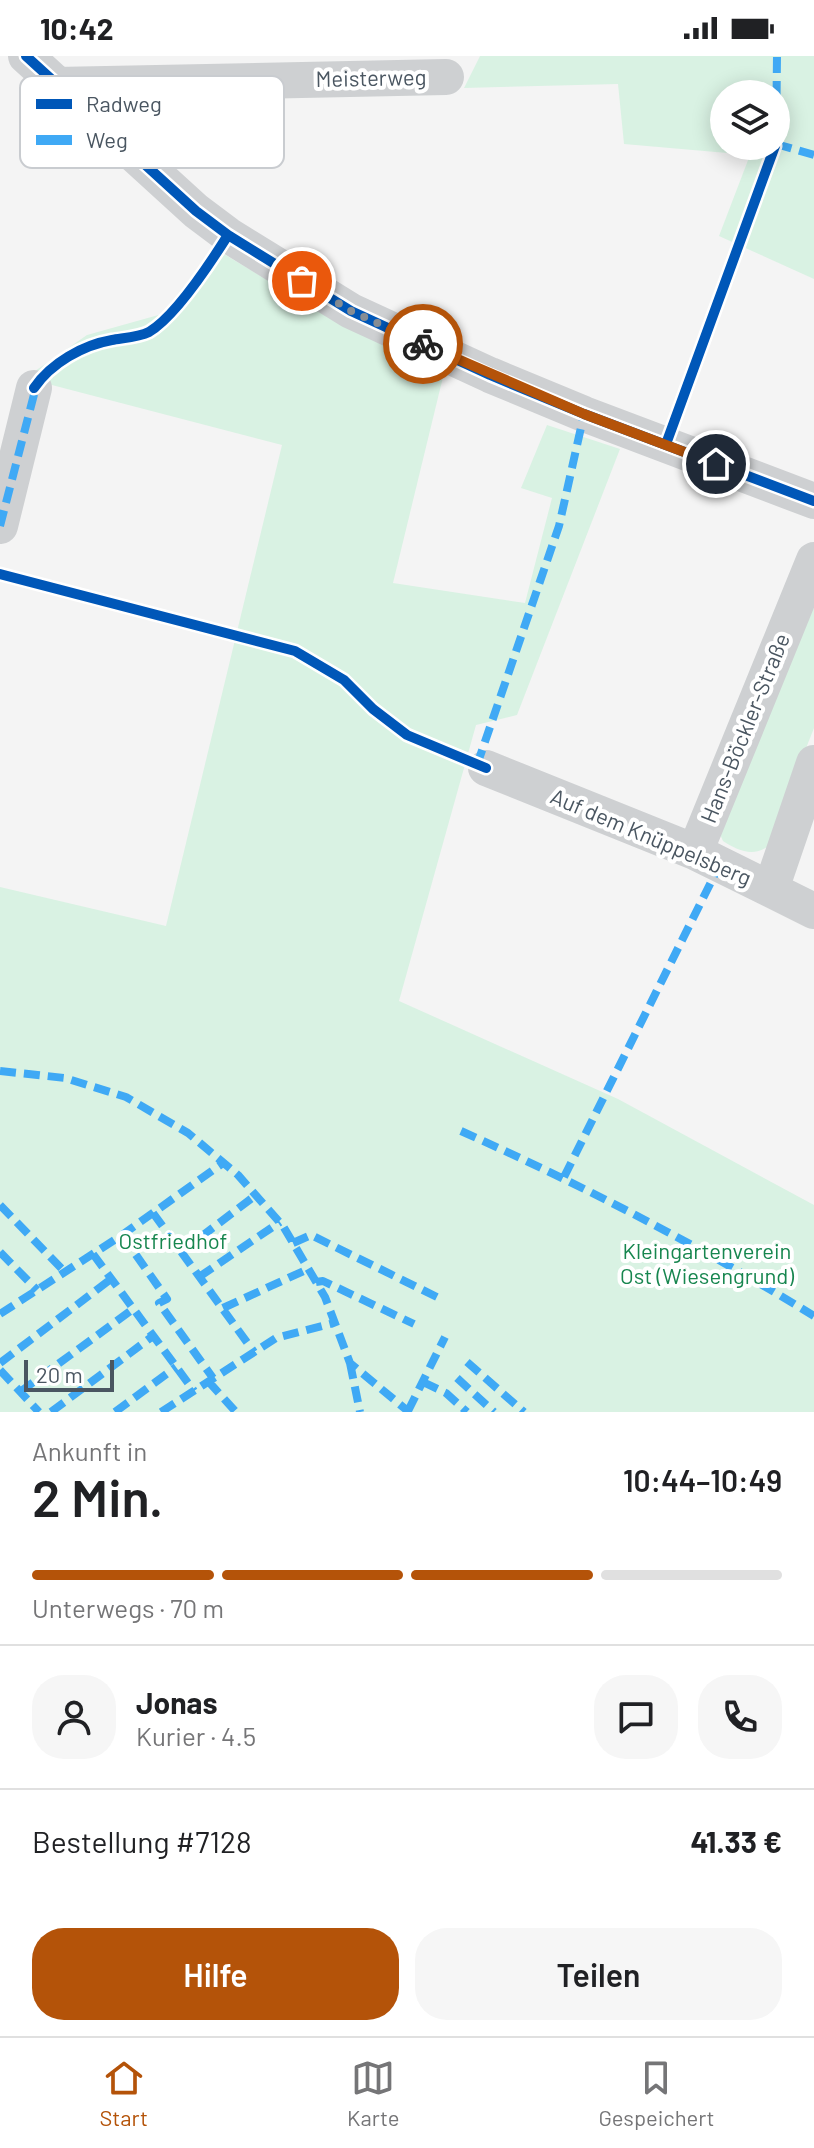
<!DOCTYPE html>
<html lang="de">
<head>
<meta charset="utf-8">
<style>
  body { margin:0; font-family:Barlow,sans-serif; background:#f6f6f6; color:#202124; height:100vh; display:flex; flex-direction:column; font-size:30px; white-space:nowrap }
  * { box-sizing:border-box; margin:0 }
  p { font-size:26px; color:#757577 }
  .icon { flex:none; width:44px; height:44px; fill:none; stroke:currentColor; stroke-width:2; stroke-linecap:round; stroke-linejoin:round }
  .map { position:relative; height:1356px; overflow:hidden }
  .sheet { display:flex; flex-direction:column; background:#fff; flex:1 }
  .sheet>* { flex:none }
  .controls { position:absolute; left:710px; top:24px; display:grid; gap:16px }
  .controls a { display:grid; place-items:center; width:80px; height:80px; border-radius:50%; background:#fff; box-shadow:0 4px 20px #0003; font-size:40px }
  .scale { position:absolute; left:24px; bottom:20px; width:90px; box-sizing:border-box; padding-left:8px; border:4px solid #4a5661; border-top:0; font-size:22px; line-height:28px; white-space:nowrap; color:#4a5661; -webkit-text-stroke:6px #fff; paint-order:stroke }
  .pin { position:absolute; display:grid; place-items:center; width:68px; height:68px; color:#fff; margin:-34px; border:4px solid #fff; border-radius:50%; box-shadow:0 2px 8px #0007 }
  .courier { position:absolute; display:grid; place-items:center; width:80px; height:80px; margin:-40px; border:6px solid #b45309; border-radius:50%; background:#fff; color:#222; box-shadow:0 2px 10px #0007 }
  .summary em { font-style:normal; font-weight:600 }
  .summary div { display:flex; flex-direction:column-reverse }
  .summary { display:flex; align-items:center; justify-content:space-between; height:136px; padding:0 32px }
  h1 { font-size:52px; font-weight:600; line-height:60px }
  .bar { display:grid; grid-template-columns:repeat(4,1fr); gap:12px 8px; align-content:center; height:96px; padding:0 32px }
  .bar i { height:10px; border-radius:6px; background:#e0e0e0 }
  .bar .selected { background:#b45309 }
  .bar p { grid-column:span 4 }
  .line { display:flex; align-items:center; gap:20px; padding:0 32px; border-top:2px solid #e0e0e0 }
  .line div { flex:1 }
  .round { display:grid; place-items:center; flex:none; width:84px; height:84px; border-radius:32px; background:#f6f6f6 }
  .cta { display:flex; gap:16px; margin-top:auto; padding:16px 32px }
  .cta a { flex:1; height:92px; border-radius:32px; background:#b45309; color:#fff; font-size:32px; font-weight:600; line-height:92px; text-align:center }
  .cta a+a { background:#f6f6f6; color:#202124 }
  .status { display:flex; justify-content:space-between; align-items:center; height:56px; padding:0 40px; background:#fff; direction:ltr }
  .status svg { height:22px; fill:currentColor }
  .tabs { display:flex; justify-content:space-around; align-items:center; height:112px; border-top:2px solid #e0e0e0; background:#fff; font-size:22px; color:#757577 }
  .tabs a { display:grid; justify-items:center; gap:4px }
  .tabs .selected { color:#b45309 }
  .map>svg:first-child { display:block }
  .green { fill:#d9f2e3; fill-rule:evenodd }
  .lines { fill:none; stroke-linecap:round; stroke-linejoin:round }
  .minor { stroke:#ced0d2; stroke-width:36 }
  .quiet { stroke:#3fa9f5; stroke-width:8; stroke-dasharray:16 8; stroke-linecap:butt }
  .cycleway-casing { stroke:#fff; stroke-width:15 }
  .cycleway { stroke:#0057b8; stroke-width:10 }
  .done { stroke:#868d94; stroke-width:8; stroke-dasharray:0 14.4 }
  .route { stroke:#b45309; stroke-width:10 }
  .labels { text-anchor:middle; stroke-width:8; stroke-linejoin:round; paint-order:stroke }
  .street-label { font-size:22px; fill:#4a5661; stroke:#fff }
  .park-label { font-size:22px; fill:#17864f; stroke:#fff }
  .key { fill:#fff; stroke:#c9ccd0; stroke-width:2 }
  .key-label { font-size:22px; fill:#4a5661 }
</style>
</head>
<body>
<div class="status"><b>10:42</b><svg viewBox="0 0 49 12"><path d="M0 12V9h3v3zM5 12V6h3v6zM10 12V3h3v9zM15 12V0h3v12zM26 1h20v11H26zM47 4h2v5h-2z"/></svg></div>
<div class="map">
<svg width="814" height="1356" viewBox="0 0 814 1356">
  <rect width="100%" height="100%" fill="#f4f4f4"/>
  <!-- green -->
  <path class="green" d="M480 0H814V223L719 180 750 99 624 88 618 28 464 32ZM724 38H776V90H724Z
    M214 192 314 252 443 321 393 527 525 547 552 442 521 432 547 369 620 393 517 659 476 669 399 945 618 1043 814 1149V1356H0V831L166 870 282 389 25 322 87 279 162 258Z
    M814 551V672L767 791C752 801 737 794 723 785L719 776Z"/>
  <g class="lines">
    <!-- minor -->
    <path class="minor" d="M26 0 196 155 228 179 351 255 490 319 584 358 814 445
      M56 29 446 21
      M0 470 34 332
      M486 712 695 796 814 855
      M695 796 814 504
      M771 833 814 707"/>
    <!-- quiet -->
    <path class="quiet" d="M776 88 814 99
      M776 89 777 0
      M0 470 37 327
      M477 709 559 470 584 358
      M0 1015 65 1022 126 1041 188 1077 238 1119 283 1170 325 1241 350 1307 409 1356
      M461 1075C584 1130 700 1190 814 1260
      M564 1121 720 808
      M0 1149 65 1216
      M153 1157 254 1296
      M122 1179 167 1243 159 1247 213 1322
      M293 1187 311 1179 443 1244
      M0 1196 37 1234
      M181 1196 256 1139
      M93 1198 194 1335
      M199 1221 280 1166
      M316 1226 323 1225 414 1268
      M223 1252 308 1213
      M0 1258 122 1179 223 1107
      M467 1306 524 1356
      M0 1307 111 1223
      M350 1307 360 1356
      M0 1314 39 1356
      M457 1322 494 1356
      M208 1325 236 1356
      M423 1326 446 1337 467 1356
      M20 1336 133 1253
      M408 1355 445 1281
      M51 1356 153 1280
      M115 1356 176 1311
      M161 1356 276 1282 334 1267"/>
    <defs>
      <path id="cycleway" d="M26 0 196 155 228 179 351 255 490 319 584 358 814 445
        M34 332C51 307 83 289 112 284 123 282 139 281 149 276 176 260 211 206 228 179
        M666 388 775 90
        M0 518 295 595 344 624 373 653 407 679 486 712"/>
    </defs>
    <!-- cycleway casing -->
    <use href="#cycleway" class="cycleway-casing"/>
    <!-- cycleway -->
    <use href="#cycleway" class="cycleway"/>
  </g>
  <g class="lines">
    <!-- done -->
    <path class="done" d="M302 225 351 255 423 288"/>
    <!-- route -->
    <path class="route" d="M423 288 584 358 716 408"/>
  </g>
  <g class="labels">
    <!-- street labels -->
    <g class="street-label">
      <text transform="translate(371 22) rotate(-1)" y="8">Meisterweg</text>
      <text transform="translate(745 672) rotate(-68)" y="8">Hans-Böckler-Straße</text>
      <text transform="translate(651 781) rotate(23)" y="8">Auf dem Knüppelsberg</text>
    </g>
    <!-- park labels -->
    <g class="park-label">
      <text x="173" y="1193">Ostfriedhof</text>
      <text x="707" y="1203">Kleingartenverein<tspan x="707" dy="25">Ost (Wiesengrund)</tspan></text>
    </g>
  </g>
  <!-- legend -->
  <rect x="20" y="20" width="264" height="92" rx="12" class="key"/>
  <rect x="36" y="43" width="36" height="10" fill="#0057b8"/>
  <rect x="36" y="79" width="36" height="10" fill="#3fa9f5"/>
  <g class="key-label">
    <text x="86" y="56">Radweg</text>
    <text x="86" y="92">Weg</text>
  </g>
</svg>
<div class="controls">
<a><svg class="icon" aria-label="layers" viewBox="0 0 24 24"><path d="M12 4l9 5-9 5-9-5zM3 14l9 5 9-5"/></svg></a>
</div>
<div class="scale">20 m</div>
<div class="pin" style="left:302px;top:225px;background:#ea580c"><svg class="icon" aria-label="bag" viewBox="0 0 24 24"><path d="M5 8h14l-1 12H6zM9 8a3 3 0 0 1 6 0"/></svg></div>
<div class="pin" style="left:716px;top:408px;background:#1f2937"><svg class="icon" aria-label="home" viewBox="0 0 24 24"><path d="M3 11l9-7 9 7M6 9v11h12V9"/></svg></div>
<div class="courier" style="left:423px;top:288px"><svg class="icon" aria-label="bike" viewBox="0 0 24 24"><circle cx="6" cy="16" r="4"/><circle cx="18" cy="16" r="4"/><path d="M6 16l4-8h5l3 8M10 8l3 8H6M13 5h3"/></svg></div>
</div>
<section class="sheet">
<div class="summary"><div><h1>2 Min.</h1><p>Ankunft in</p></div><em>10:44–10:49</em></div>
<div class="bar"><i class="selected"></i><i class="selected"></i><i class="selected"></i><i></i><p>Unterwegs · 70 m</p></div>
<div class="line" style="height:144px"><a class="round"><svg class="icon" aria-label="person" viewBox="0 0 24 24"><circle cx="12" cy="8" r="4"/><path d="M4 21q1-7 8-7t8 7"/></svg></a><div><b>Jonas</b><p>Kurier · 4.5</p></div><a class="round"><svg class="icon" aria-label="chat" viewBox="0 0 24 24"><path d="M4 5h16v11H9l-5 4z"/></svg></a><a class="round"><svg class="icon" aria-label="phone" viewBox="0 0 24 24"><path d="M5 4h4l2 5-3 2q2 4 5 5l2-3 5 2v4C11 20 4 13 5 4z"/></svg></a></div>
<div class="line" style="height:104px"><div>Bestellung #7128</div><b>41.33 €</b></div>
<div class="cta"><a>Hilfe</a><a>Teilen</a></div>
</section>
<nav class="tabs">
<a class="selected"><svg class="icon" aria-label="home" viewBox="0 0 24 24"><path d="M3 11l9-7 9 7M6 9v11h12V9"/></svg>Start</a>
<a><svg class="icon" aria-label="map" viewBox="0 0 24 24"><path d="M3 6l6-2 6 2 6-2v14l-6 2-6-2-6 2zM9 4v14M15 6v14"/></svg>Karte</a>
<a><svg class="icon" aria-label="saved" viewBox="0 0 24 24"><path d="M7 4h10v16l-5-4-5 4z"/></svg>Gespeichert</a>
</nav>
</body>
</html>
